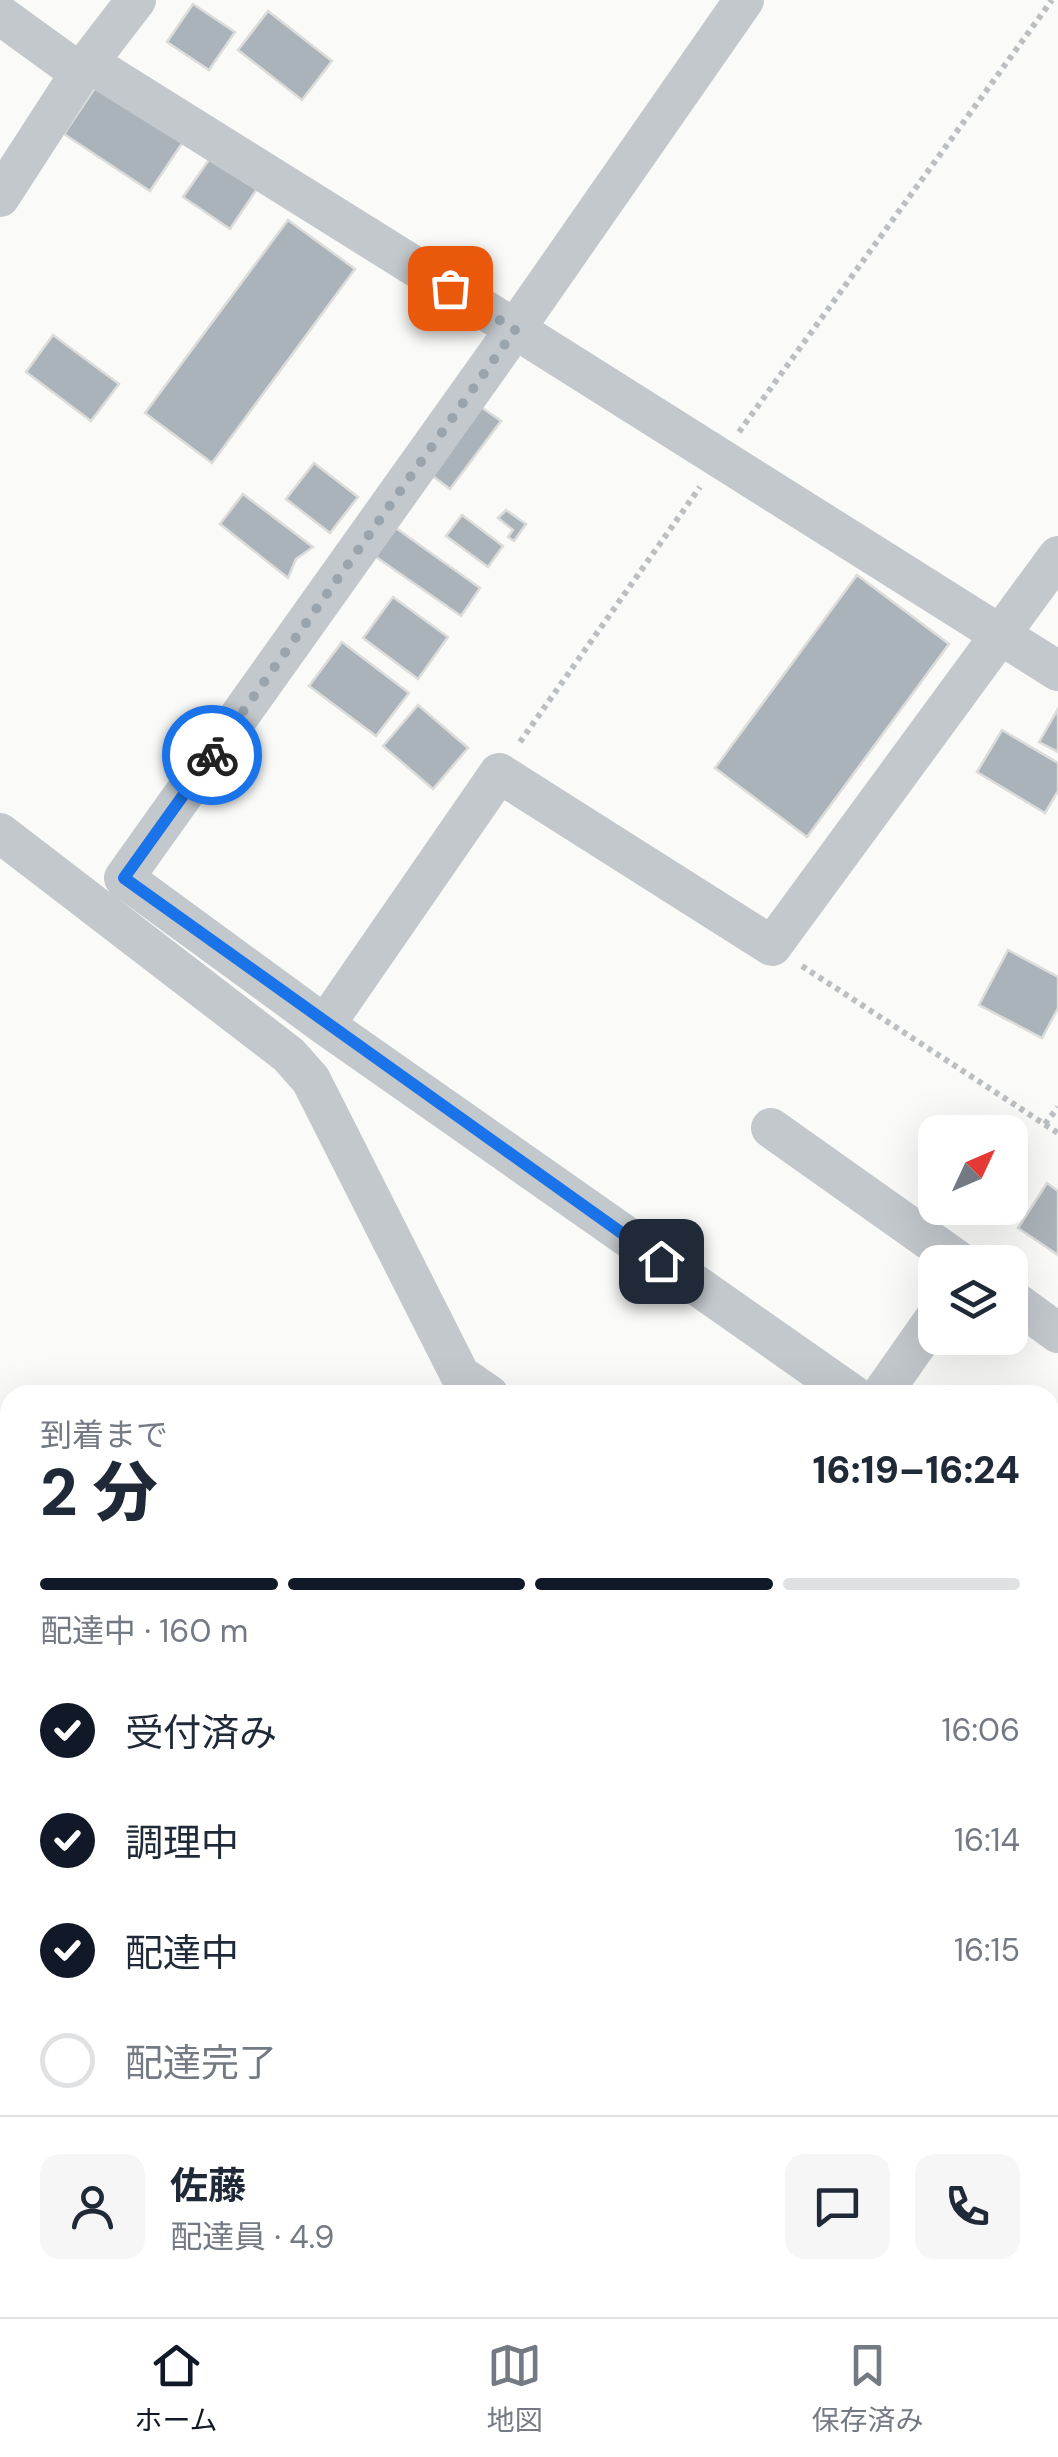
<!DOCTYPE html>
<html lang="ja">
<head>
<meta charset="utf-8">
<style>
  body { margin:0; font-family:"DM Sans","Noto Sans JP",sans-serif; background:#f6f6f7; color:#1f2937; height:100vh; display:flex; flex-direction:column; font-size:38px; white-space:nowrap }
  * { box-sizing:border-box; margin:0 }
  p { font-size:32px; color:#747a83 }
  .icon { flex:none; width:55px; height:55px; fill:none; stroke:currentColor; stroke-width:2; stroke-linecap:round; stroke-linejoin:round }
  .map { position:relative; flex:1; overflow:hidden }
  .sheet { position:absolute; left:0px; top:1385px; width:1060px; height:932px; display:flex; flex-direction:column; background:#fff; border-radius:30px 30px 0 0; box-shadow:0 10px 40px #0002 }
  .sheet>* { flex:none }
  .needle { width:65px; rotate:46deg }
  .controls { position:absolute; left:918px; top:1115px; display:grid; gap:20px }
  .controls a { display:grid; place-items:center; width:110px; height:110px; border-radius:20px; background:#fff; box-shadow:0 10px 40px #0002; font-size:50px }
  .pin { position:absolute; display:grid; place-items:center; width:85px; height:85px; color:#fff; margin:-42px; border-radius:20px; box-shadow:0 5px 15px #0006 }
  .courier { position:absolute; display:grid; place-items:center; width:100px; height:100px; margin:-50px; border:8px solid #1a73e8; border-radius:50%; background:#fff; color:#222; box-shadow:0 2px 12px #0007 }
  .overview em { font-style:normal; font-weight:800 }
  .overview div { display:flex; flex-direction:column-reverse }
  .overview { display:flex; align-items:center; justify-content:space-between; height:170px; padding:0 40px }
  h1 { font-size:65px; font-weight:800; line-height:75px }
  .bar { display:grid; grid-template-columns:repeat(4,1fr); gap:15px 10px; align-content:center; height:120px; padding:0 40px }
  .bar i { height:12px; border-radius:8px; background:#e0e1e3 }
  .bar .current { background:#111827 }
  .bar p { grid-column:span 4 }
  .line { display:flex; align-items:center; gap:25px; padding:0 40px; border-top:2px solid #e0e1e3 }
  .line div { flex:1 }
  .round { display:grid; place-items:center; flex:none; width:105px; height:105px; border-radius:20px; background:#f6f6f7 }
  ol { padding:0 40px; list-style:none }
  li { display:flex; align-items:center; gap:30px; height:110px }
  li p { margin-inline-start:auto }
  li .icon { padding:10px; border-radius:50%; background:#111827; color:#fff; stroke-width:4 }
  li:last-child { color:#747a83 }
  li i { width:55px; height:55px; border:5px solid #e0e1e3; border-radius:50% }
  .tab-bar { display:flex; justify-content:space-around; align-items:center; height:140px; border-top:2px solid #e0e1e3; background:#fff; font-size:28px; color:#747a83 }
  .tab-bar a { display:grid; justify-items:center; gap:5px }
  .tab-bar .current { color:#111827 }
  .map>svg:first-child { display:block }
  .building { fill:#aab3b9; stroke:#dcdcda; stroke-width:2.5 }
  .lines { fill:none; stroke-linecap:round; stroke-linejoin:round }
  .path { stroke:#bbbfc2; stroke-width:6; stroke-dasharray:5 5; stroke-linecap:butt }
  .minor { stroke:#c3c8cc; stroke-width:40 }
  .done { stroke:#99a4ac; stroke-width:10; stroke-dasharray:0 18 }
  .route { stroke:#1a73e8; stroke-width:12 }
</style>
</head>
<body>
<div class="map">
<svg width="1058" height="2317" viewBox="0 0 1058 2317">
  <rect width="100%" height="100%" fill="#fafaf8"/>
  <!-- building -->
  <path class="building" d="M193 4 235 32 209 70 167 42Z
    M268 11 332 61 302 100 238 50Z
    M101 79 187 136 150 191 64 134Z
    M213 154 259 186 230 229 183 197Z
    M288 220 355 269 212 463 145 413Z
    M53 335 119 384 91 421 26 372Z
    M477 404 501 421 450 489 426 471Z
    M314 463 358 497 330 533 286 499Z
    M243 494 313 547 296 559 288 578 220 524Z
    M506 510 526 524 514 541 508 537 513 530 498 518Z
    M462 515 503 546 488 567 446 536Z
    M386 521 480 588 461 616 366 550Z
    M857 575 949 644 807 837 715 768Z
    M393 597 448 637 418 679 363 638Z
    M342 642 409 693 376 736 309 686Z
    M418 705 468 748 433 789 383 746Z
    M1058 709V752L1039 742Z
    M1002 730 1058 763V791L1045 813 977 772Z
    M1008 950 1058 977V1008L1042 1038 979 1005Z
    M1047 1183 1058 1191V1255L1018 1228Z
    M1058 1647V1735L1050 1729V1658Z"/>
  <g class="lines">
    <!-- path -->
    <path class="path" d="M739 432 1052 0
      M520 742 700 487
      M802 966 1058 1133
      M1045 1124 1058 1107"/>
    <!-- minor -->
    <path class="minor" d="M744 0 515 329 1058 671
      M0 15 80 73
      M89 63 515 329 124 878 325 1025 499 773 772 946 1058 556
      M0 197 80 73 136 0
      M0 833 289 1055 311 1080 460 1375 489 1395
      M325 1025 853 1395
      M771 1128 960 1262
      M1010 1298 1058 1333
      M881 1395 935 1318
      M1050 1532 1058 1537
      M1050 1783 1058 1788
      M0 2049 10 2036
      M1050 2106 1058 2095
      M0 2275 10 2282
      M45 2308 58 2317
      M1042 2308 1055 2317
      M354 2317 360 2308
      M899 2317 905 2308"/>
  </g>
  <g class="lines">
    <!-- done -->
    <path class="done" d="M212 755 515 330 450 288"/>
    <!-- route -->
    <path class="route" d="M212 755 124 878 661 1261"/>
  </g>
</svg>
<div class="controls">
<a><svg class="needle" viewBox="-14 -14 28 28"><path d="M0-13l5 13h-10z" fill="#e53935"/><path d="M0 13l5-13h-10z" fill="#747a83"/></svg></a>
<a><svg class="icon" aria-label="layers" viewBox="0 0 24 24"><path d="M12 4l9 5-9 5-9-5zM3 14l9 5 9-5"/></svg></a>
</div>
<div class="pin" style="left:450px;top:288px;background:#ea580c"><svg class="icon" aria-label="bag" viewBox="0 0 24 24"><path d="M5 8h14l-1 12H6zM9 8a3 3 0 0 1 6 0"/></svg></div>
<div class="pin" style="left:661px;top:1261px;background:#1f2937"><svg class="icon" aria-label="home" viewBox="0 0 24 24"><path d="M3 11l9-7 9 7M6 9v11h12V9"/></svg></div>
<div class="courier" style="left:212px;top:755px"><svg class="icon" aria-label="bike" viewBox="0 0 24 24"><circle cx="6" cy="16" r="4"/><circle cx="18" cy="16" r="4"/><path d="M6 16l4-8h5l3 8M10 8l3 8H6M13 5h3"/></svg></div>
<section class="sheet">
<div class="overview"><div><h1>2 分</h1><p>到着まで</p></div><em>16:19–16:24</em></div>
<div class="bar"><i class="current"></i><i class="current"></i><i class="current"></i><i></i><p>配達中 · 160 m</p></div>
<ol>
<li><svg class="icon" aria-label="check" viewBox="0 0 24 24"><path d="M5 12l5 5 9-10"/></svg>受付済み<p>16:06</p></li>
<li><svg class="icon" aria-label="check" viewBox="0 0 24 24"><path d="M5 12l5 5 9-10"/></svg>調理中<p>16:14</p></li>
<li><svg class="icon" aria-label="check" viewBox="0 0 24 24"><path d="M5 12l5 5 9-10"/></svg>配達中<p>16:15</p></li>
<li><i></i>配達完了</li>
</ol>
<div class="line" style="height:180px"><a class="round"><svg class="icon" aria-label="person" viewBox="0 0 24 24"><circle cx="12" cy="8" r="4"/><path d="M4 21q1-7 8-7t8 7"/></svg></a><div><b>佐藤</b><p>配達員 · 4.9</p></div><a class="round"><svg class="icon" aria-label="chat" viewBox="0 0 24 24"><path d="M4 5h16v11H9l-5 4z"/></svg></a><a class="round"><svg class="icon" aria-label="phone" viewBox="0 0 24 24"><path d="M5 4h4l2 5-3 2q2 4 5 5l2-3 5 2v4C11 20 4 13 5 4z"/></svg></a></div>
</section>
</div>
<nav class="tab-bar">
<a class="current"><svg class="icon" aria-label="home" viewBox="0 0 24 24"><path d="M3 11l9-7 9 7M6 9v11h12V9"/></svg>ホーム</a>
<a><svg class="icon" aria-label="map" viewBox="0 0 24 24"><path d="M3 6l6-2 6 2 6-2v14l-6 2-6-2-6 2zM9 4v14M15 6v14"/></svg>地図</a>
<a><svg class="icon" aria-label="saved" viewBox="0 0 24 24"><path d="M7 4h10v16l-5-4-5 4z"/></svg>保存済み</a>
</nav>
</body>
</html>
